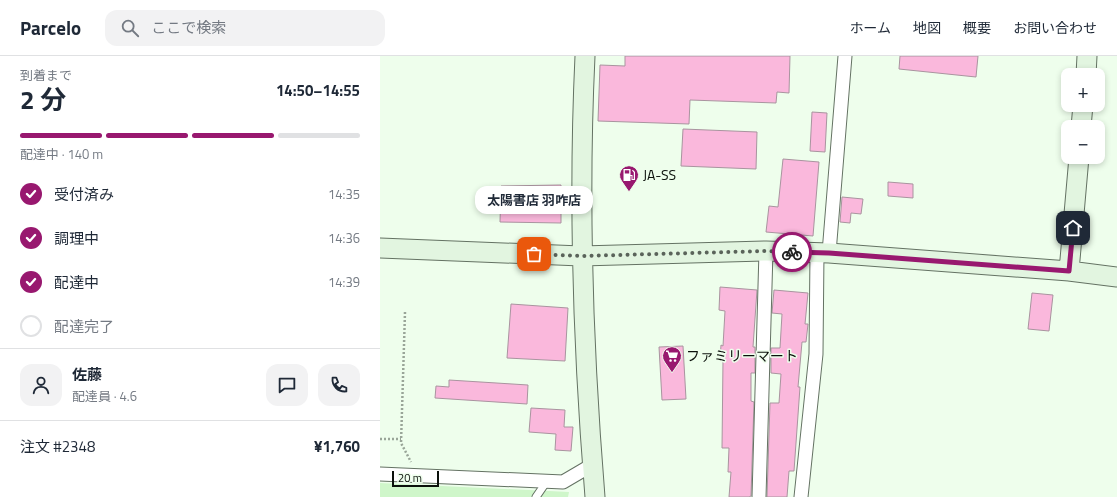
<!DOCTYPE html>
<html lang="ja">
<head>
<meta charset="utf-8">
<style>
  body { margin:0; font-family:"Titillium Web","Noto Sans JP",sans-serif; background:#f2f2f3; color:#1f2937; height:100vh; display:flex; flex-direction:column; font-size:15px; white-space:nowrap }
  * { box-sizing:border-box; margin:0 }
  p { font-size:13px; color:#747a83 }
  .icon { flex:none; width:22px; height:22px; fill:none; stroke:currentColor; stroke-width:2; stroke-linecap:round; stroke-linejoin:round }
  .map { position:relative; flex:1; overflow:hidden }
  .drawer { display:flex; flex-direction:column; background:#fff; width:380px }
  .drawer>* { flex:none }
  .buttons { position:absolute; left:681px; top:12px; display:grid; gap:8px }
  .buttons a { display:grid; place-items:center; width:44px; height:44px; border-radius:8px; background:#fff; box-shadow:0 2px 6px #0003; font-size:20px }
  .scale { position:absolute; left:12px; bottom:10px; width:47px; box-sizing:border-box; padding-left:4px; border:2px solid #0b100b; border-top:0; font-size:11px; line-height:14px; white-space:nowrap; color:#0b100b; -webkit-text-stroke:3px #eefeec; paint-order:stroke }
  .pin { position:absolute; display:grid; place-items:center; width:34px; height:34px; color:#fff; margin:-17px; border-radius:8px; box-shadow:0 2px 6px #0006 }
  .courier { position:absolute; display:grid; place-items:center; width:40px; height:40px; margin:-20px; border:3px solid #98186f; border-radius:50%; background:#fff; color:#222; box-shadow:0 1px 5px #0007 }
  .bubble { position:absolute; height:28px; border-radius:12px; background:#fff; box-shadow:0 2px 6px #0003; font-size:13px; font-weight:700; line-height:28px; text-align:center }
  .overview em { font-style:normal; font-weight:700 }
  .overview div { display:flex; flex-direction:column-reverse }
  .overview { display:flex; align-items:center; justify-content:space-between; height:68px; padding:0 20px }
  h1 { font-size:26px; font-weight:700; line-height:30px }
  .bar { display:grid; grid-template-columns:repeat(4,1fr); gap:6px 4px; align-content:center; height:48px; padding:0 20px }
  .bar i { height:5px; border-radius:3px; background:#e0e1e3 }
  .bar .active { background:#98186f }
  .bar p { grid-column:span 4 }
  .line { display:flex; align-items:center; gap:10px; padding:0 20px; border-top:1px solid #e0e1e3 }
  .line div { flex:1 }
  .round { display:grid; place-items:center; flex:none; width:42px; height:42px; border-radius:12px; background:#f2f2f3 }
  ol { padding:0 20px; list-style:none }
  li { display:flex; align-items:center; gap:12px; height:44px }
  li p { margin-inline-start:auto }
  li .icon { padding:4px; border-radius:50%; background:#98186f; color:#fff; stroke-width:4 }
  li:last-child { color:#747a83 }
  li i { width:22px; height:22px; border:2px solid #e0e1e3; border-radius:50% }
  header { display:flex; align-items:center; gap:24px; box-sizing:border-box; height:56px; padding:0 20px; background:#fff; border-bottom:1px solid #e0e1e3 }
  header strong { font-size:19px }
  nav { display:flex; gap:22px; margin-inline-start:auto; font-size:14px }
  .search { width:280px; height:36px; background:#f2f2f3; display:flex; align-items:center; gap:10px; box-sizing:border-box; padding:0 14px; border-radius:12px; color:#747a83; font-size:15px }
  main { display:flex; flex:1; min-height:0 }
  .map>svg:first-child { display:block }
  .green { fill:#cff6ca }
  .building { fill:#fab8dc; stroke:#a9949f }
  .lines { fill:none; stroke-linecap:round; stroke-linejoin:round }
  .lane-casing { stroke:#647263; stroke-width:9 }
  .street-casing { stroke:#647263; stroke-width:15 }
  .secondary-casing { stroke:#647263; stroke-width:21 }
  .path { stroke:#99a598; stroke-width:2.5; stroke-dasharray:2 2; stroke-linecap:butt }
  .lane { stroke:#fff; stroke-width:7 }
  .street { stroke:#fff; stroke-width:13 }
  .secondary { stroke:#e2f5e0; stroke-width:19 }
  .done { stroke:#5a635a; stroke-width:4; stroke-dasharray:0 7.2 }
  .route { stroke:#98186f; stroke-width:5 }
  .labels { text-anchor:middle; stroke-width:3; stroke-linejoin:round; paint-order:stroke }
  .poi-label { font-size:14px; fill:#0b100b; stroke:#eefeec; text-anchor:start }
</style>
</head>
<body>
<header>
<strong>Parcelo</strong>
<div class="search"><svg class="icon" aria-label="search" viewBox="0 0 24 24"><circle cx="10" cy="10" r="6"/><path d="M15 15l6 6"/></svg>ここで検索</div>
<nav><a>ホーム</a><a>地図</a><a>概要</a><a>お問い合わせ</a></nav>
</header>
<main>
<section class="drawer">
<div class="overview"><div><h1>2 分</h1><p>到着まで</p></div><em>14:50–14:55</em></div>
<div class="bar"><i class="active"></i><i class="active"></i><i class="active"></i><i></i><p>配達中 · 140 m</p></div>
<ol>
<li><svg class="icon" aria-label="check" viewBox="0 0 24 24"><path d="M5 12l5 5 9-10"/></svg>受付済み<p>14:35</p></li>
<li><svg class="icon" aria-label="check" viewBox="0 0 24 24"><path d="M5 12l5 5 9-10"/></svg>調理中<p>14:36</p></li>
<li><svg class="icon" aria-label="check" viewBox="0 0 24 24"><path d="M5 12l5 5 9-10"/></svg>配達中<p>14:39</p></li>
<li><i></i>配達完了</li>
</ol>
<div class="line" style="height:72px"><a class="round"><svg class="icon" aria-label="person" viewBox="0 0 24 24"><circle cx="12" cy="8" r="4"/><path d="M4 21q1-7 8-7t8 7"/></svg></a><div><b>佐藤</b><p>配達員 · 4.6</p></div><a class="round"><svg class="icon" aria-label="chat" viewBox="0 0 24 24"><path d="M4 5h16v11H9l-5 4z"/></svg></a><a class="round"><svg class="icon" aria-label="phone" viewBox="0 0 24 24"><path d="M5 4h4l2 5-3 2q2 4 5 5l2-3 5 2v4C11 20 4 13 5 4z"/></svg></a></div>
<div class="line" style="height:52px"><div>注文 #2348</div><b>¥1,760</b></div>
</section>
<div class="map">
<svg width="737" height="441" viewBox="0 0 737 441">
  <rect width="100%" height="100%" fill="#eefeec"/>
  <!-- green -->
  <path class="green" d="M0 427 189 436 188 441H0Z"/>
  <!-- building -->
  <path class="building" d="M245 0H410L409 37 397 36 396 47 310 44 309 68 218 65 220 9 245 10Z
    M520 0H598L596 21 519 13Z
    M432 56 447 57 445 96 430 95Z
    M303 73 377 76 376 113 301 110Z
    M403 103 439 106 433 180 386 176 389 150 398 151Z
    M508 126 533 128V142L508 140Z
    M181 129V167L120 166 121 130Z
    M462 141 483 143 481 158 471 157 470 167 460 166Z
    M340 231 377 234 373 291H375V317H371V345L374 346 371 440 369 441H349L351 416H348L349 392H342L343 304H340L341 289 343 290 345 255 339 254Z
    M394 234 428 237 425 268H428L426 286H422L418 331H420L414 415H409L407 441H387L390 347H399L401 318 391 317V292H400L402 258 392 257Z
    M652 237 673 239 669 275 648 273Z
    M131 248 188 252 185 305 127 302Z
    M303 290 306 343 282 344 279 291Z
    M69 324 148 329 147 348 55 342 56 330 69 331Z
    M151 352 185 354 184 371H193L191 395 175 394 176 378 149 376Z"/>
  <g class="lines">
    <defs>
      <path id="lane" d="M156 441 167 425"/>
      <path id="street" d="M449 197 465 0
        M0 418 183 426 212 409
        M379 441 386 195
        M421 441 436 298 437 197"/>
      <path id="secondary" d="M205 0C198 147 203 294 215 441
        M706 19 707 0
        M701 71 703 49
        M0 192 201 200 386 195 449 197 689 215 737 221
        M689 215 699 101"/>
    </defs>
    <!-- lane casing -->
    <use href="#lane" class="lane-casing"/>
    <!-- street casing -->
    <use href="#street" class="street-casing"/>
    <!-- secondary casing -->
    <use href="#secondary" class="secondary-casing"/>
    <!-- path -->
    <path class="path" d="M25 256 21 387 31 406
      M0 383H21"/>
    <!-- lane -->
    <use href="#lane" class="lane"/>
    <!-- street -->
    <use href="#street" class="street"/>
    <!-- secondary -->
    <use href="#secondary" class="secondary"/>
  </g>
  <g class="lines">
    <!-- done -->
    <path class="done" d="M154 198 201 200 386 195 412 196"/>
    <!-- route -->
    <path class="route" d="M412 196 449 197 689 215 693 172"/>
  </g>
  <!-- icons -->
  <defs>
    <symbol id="fuel-pin" viewBox="-11 -11 22 30"><path d="M0 17L-7.5 6A9.5 9.5 0 1 1 7.5 6Z" fill="#98186f" stroke="#eefeec"/><path d="M-5.5-6h7V0h2V4h1.3V-2.5L3-4.5l.8-.8L6-3V5H2.5V1h-1V6h-7ZM-4.2-4.7v3.2H.2V-4.7Z" fill="#fff"/></symbol>
    <symbol id="supermarket-pin" viewBox="-11 -11 22 30"><path d="M0 17L-7.5 6A9.5 9.5 0 1 1 7.5 6Z" fill="#98186f" stroke="#eefeec"/><path d="M-6-5.5h2.5l.6 2H6L4.5 2H-2.5L-4.4-4H-6ZM-1.5 3.2a1.3 1.3 0 1 0 .1 0ZM3 3.2a1.3 1.3 0 1 0 .1 0Z" fill="#fff"/></symbol>
  </defs>
  <g fill-rule="evenodd">
    <use href="#fuel-pin" x="238" y="108" width="22" height="30"/>
    <use href="#supermarket-pin" x="281" y="289" width="22" height="30"/>
  </g>
  <g class="labels">
    <!-- poi labels -->
    <g class="poi-label">
      <text x="263" y="124">JA-SS</text>
      <text x="306" y="305">ファミリーマート</text>
    </g>
  </g>
</svg>
<div class="buttons">
<a>+</a>
<a>−</a>
</div>
<div class="scale">20 m</div>
<div class="pin" style="left:154px;top:198px;background:#ea580c"><svg class="icon" aria-label="bag" viewBox="0 0 24 24"><path d="M5 8h14l-1 12H6zM9 8a3 3 0 0 1 6 0"/></svg></div>
<div class="pin" style="left:693px;top:172px;background:#1f2937"><svg class="icon" aria-label="home" viewBox="0 0 24 24"><path d="M3 11l9-7 9 7M6 9v11h12V9"/></svg></div>
<div class="courier" style="left:412px;top:196px"><svg class="icon" aria-label="bike" viewBox="0 0 24 24"><circle cx="6" cy="16" r="4"/><circle cx="18" cy="16" r="4"/><path d="M6 16l4-8h5l3 8M10 8l3 8H6M13 5h3"/></svg></div>
<div class="bubble" style="left:95px;top:130px;width:118px">太陽書店 羽咋店</div>
</div>
</main>
</body>
</html>
